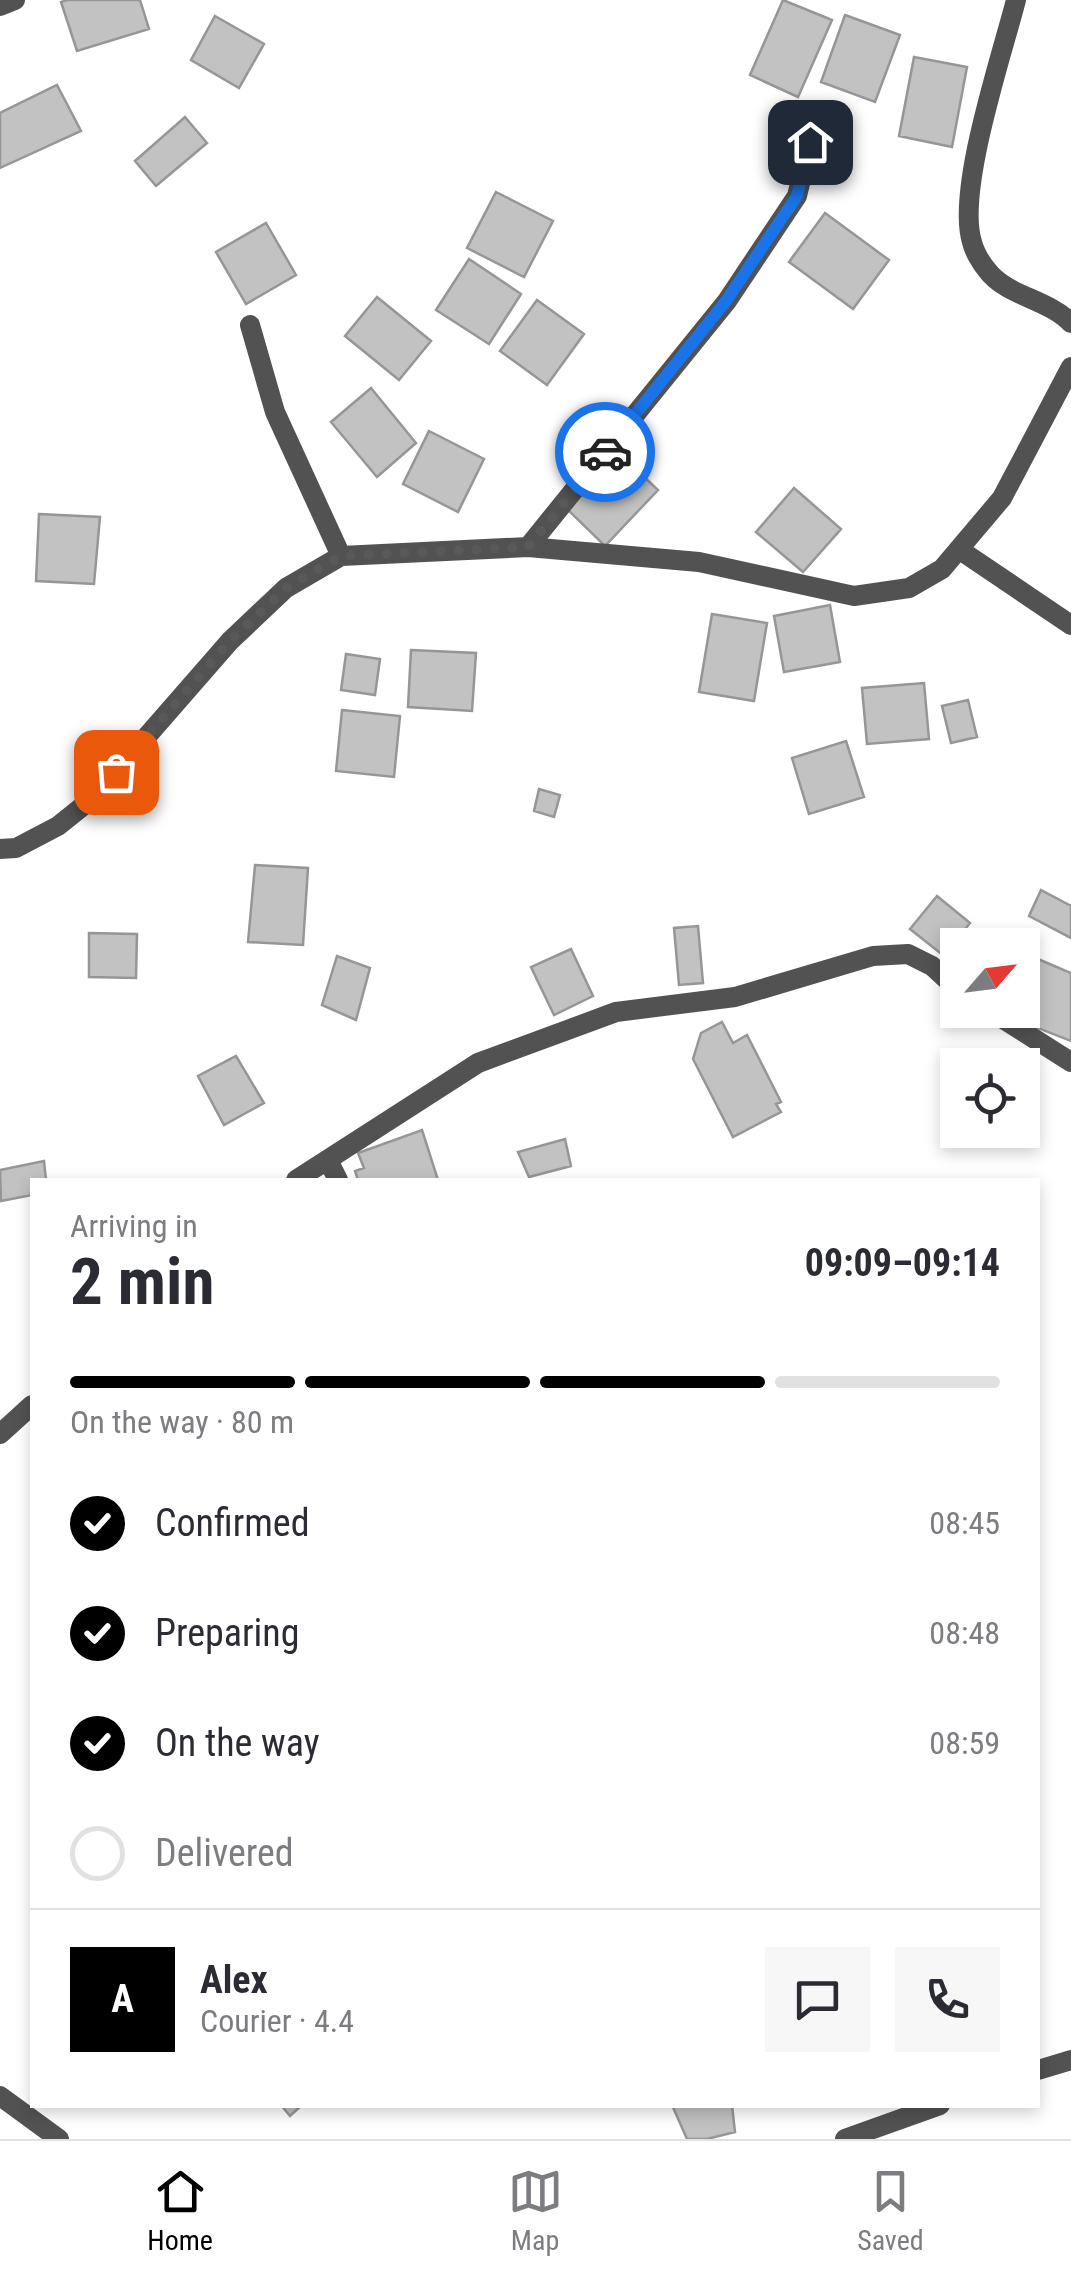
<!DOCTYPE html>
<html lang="en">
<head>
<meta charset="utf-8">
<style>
  body { margin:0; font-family:"Roboto Condensed",sans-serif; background:#f7f7f7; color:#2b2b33; height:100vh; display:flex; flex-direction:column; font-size:38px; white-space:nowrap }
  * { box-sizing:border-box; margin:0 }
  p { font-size:32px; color:#7c7c81 }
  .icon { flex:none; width:55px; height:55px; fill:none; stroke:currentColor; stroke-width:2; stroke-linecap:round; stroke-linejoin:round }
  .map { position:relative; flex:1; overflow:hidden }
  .details { position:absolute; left:30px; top:1178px; width:1010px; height:930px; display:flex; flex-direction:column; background:#fff; border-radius:0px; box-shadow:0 5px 15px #0003 }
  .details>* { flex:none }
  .needle { width:65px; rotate:62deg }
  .controls { position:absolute; left:940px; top:928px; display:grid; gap:20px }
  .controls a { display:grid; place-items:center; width:100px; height:100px; border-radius:0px; background:#fff; box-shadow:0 5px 15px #0003; font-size:50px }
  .pin { position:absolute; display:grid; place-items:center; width:85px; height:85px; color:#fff; margin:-42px; border-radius:20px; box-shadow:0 5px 15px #0006 }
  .courier { position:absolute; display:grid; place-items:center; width:100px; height:100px; margin:-50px; border:8px solid #1a73e8; border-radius:50%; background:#fff; color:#222; box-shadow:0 2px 12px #0007 }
  .overview em { font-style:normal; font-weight:700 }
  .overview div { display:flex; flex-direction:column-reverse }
  .overview { display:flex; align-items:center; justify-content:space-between; height:170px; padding:0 40px }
  h1 { font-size:65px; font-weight:700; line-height:75px }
  .bar { display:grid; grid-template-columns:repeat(4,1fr); gap:15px 10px; align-content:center; height:120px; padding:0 40px }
  .bar i { height:12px; border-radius:8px; background:#e1e1e2 }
  .bar .active { background:#000 }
  .bar p { grid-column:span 4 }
  .line { display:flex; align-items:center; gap:25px; padding:0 40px; border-top:2px solid #e1e1e2 }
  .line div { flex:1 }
  .round { display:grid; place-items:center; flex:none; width:105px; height:105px; border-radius:0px; background:#f7f7f7 }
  ol { padding:0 40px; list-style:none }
  li { display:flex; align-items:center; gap:30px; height:110px }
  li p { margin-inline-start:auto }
  li .icon { padding:10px; border-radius:50%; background:#000; color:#fff; stroke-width:4 }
  li:last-child { color:#7c7c81 }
  li i { width:55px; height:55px; border:5px solid #e1e1e2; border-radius:50% }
  .dock { display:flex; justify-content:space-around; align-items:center; height:140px; border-top:2px solid #e1e1e2; background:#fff; font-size:28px; color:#7c7c81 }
  .dock a { display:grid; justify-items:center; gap:5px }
  .dock .active { color:#000 }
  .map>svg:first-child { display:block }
  .building { fill:#c2c2c2; stroke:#969696; stroke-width:2.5 }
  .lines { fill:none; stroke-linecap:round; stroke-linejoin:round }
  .minor { stroke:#525252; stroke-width:20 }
  .done { stroke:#595959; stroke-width:10; stroke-dasharray:0 18 }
  .route { stroke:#1a73e8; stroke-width:12 }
</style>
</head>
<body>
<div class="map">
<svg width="1071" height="2139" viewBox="0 0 1071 2139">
  <rect width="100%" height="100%" fill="#fff"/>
  <!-- building -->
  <path class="building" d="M67 0H140L149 29 77 51 61 2Z
    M783 0 832 20 798 97 750 75Z
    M845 15 900 35 875 102 821 82Z
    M215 16 264 44 239 88 191 60Z
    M914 57 967 67 952 147 899 136Z
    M57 85 81 131 0 168V113Z
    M185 117 207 143 156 186 135 161Z
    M496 192 553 221 524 277 467 248Z
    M825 213 889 260 853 309 789 262Z
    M266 223 296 275 246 304 216 252Z
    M469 259 521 294 489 344 436 310Z
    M377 297 431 341 399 380 345 336Z
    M537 300 584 334 547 385 500 351Z
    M371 388 416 443 377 477 331 422Z
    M429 431 484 459 458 512 403 484Z
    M619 453 658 490 605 546 566 508Z
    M794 488 841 529 803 572 756 532Z
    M39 514 100 517 94 584 36 581Z
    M830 605 840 662 784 672 774 616Z
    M712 614 767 623 754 701 699 692Z
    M411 650 476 653 472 711 408 707Z
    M346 654 380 659 375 695 341 690Z
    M924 683 929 739 867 744 862 688Z
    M968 700 977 737 951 743 942 706Z
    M342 710 400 716 394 777 336 771Z
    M846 741 864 797 809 814 792 758Z
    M539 789 560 795 554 817 534 811Z
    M255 865 308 868 303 945 248 942Z
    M1041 890 1071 906V938L1029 916Z
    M937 896 970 923 944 956 910 929Z
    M698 926 703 983 679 985 674 928Z
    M89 933 137 934 136 978 89 977Z
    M571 949 593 996 554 1015 531 967Z
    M337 956 370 968 356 1020 322 1005Z
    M1038 959 1071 973V1041L1015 1019 1019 1010H1022V999Z
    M722 1022 733 1043 747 1035 781 1102 776 1104 781 1112 733 1137 693 1059 701 1033Z
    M236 1056 264 1103 224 1125 198 1076Z
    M422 1130 438 1180H358L355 1171 364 1168 358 1153Z
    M565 1139 571 1166 529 1177 518 1152Z
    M44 1161 46 1180H32V1195L1 1201 0 1170Z
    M281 2105H302L290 2116Z
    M672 2105H732L735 2132 707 2139H687Z"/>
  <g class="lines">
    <!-- minor -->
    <path class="minor" d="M1016 0C1002 55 956 191 972 242 974 251 981 263 987 270 1006 296 1048 299 1071 323
      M0 6 15 0
      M250 325 275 412 341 556
      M528 547 727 301 797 196 810 142
      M960 550 1071 625
      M0 849 16 848 58 826 93 798 230 641 286 588 341 556 528 547 699 562 854 596 909 588 942 569 1002 498 1071 367
      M989 1010 1071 1062
      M328 1160 338 1180
      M296 1180 478 1063 616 1012 735 997 873 956 908 954 932 966 958 990
      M0 1434 32 1405
      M1038 2070 1071 2060
      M0 2096 59 2139
      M845 2139 940 2105"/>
  </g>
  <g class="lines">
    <!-- done -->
    <path class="done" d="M116 772 230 641 286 588 341 556 528 547 605 452"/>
    <!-- route -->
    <path class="route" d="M605 452 726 301 797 196 810 142"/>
  </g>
</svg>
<div class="controls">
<a><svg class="needle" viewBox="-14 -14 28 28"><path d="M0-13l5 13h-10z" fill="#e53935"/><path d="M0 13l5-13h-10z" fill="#7c7c81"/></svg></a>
<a><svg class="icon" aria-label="locate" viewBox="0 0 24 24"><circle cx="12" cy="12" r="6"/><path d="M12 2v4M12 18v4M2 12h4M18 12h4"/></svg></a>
</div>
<div class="pin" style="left:116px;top:772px;background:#ea580c"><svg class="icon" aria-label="bag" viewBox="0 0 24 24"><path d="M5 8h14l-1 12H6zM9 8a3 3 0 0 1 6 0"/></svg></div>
<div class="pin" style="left:810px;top:142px;background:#1f2937"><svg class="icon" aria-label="home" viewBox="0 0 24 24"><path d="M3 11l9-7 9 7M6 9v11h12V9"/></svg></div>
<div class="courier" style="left:605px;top:452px"><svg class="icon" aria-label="car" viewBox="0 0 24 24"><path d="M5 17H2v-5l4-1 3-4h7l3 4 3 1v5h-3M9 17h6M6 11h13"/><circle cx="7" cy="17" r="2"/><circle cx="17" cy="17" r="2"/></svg></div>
<section class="details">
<div class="overview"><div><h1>2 min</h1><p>Arriving in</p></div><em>09:09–09:14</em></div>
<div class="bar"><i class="active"></i><i class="active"></i><i class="active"></i><i></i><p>On the way · 80 m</p></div>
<ol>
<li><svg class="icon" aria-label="check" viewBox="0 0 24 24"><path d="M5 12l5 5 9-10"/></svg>Confirmed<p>08:45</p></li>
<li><svg class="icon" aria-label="check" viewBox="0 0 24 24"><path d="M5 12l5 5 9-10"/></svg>Preparing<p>08:48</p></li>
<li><svg class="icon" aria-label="check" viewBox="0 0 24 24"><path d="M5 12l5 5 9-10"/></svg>On the way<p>08:59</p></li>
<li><i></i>Delivered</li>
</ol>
<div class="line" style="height:180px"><b class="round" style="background:#000;color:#fff">A</b><div><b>Alex</b><p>Courier · 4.4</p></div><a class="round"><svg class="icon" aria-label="chat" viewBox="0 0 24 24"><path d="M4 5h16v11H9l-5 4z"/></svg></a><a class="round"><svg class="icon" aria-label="phone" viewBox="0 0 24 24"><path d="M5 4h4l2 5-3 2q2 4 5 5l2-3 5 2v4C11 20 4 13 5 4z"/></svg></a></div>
</section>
</div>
<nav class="dock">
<a class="active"><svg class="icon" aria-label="home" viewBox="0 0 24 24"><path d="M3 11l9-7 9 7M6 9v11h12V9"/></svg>Home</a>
<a><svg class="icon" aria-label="map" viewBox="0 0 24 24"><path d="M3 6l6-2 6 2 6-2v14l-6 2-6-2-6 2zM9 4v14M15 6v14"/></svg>Map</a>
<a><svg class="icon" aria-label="saved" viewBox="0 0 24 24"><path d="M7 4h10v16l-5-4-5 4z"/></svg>Saved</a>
</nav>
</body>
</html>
